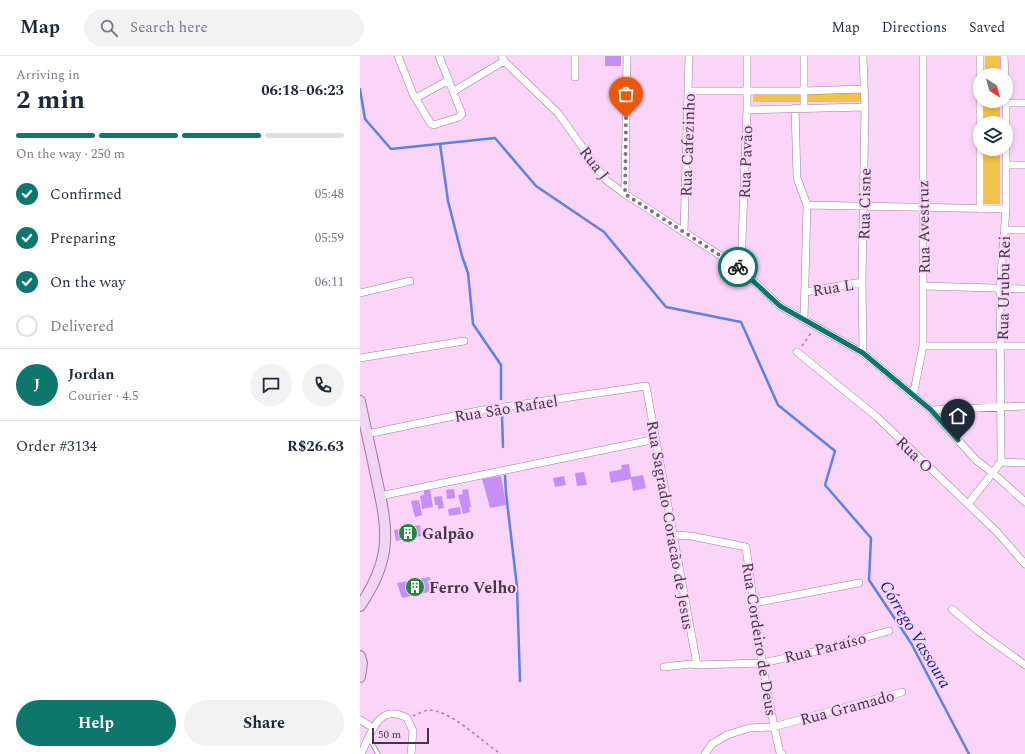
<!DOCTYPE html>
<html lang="en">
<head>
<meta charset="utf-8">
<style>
  body { margin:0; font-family:Spectral,serif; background:#f2f2f3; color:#1f2937; height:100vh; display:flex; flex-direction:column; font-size:15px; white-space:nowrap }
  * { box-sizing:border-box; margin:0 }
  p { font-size:13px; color:#747a83 }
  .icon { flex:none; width:22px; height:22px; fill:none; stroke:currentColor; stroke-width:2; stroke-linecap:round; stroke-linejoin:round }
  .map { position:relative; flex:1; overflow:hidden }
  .panel { display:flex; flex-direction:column; background:#fff; width:360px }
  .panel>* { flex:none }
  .needle { width:26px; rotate:143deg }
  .buttons { position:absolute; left:613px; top:12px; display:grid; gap:8px }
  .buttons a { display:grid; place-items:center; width:40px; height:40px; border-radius:50%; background:#fff; box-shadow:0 2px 6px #0003; font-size:20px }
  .scale { position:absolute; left:12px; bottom:10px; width:57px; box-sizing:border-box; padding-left:4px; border:2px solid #453745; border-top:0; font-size:11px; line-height:14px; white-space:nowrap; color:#453745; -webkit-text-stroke:3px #fad5f8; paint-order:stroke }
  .pin { position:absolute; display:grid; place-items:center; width:34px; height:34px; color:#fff; margin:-41px -17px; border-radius:50% 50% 50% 0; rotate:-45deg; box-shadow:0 0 4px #0007 }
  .pin .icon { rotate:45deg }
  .courier { position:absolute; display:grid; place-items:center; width:40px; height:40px; margin:-20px; border:3px solid #0f766e; border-radius:50%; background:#fff; color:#222; box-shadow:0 1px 5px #0007 }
  .headline em { font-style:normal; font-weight:700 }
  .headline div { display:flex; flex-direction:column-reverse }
  .headline { display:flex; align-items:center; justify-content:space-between; height:68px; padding:0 16px }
  h1 { font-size:26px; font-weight:700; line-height:30px }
  .bar { display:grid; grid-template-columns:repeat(4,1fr); gap:6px 4px; align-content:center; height:48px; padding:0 16px }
  .bar i { height:5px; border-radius:3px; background:#e0e1e3 }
  .bar .current { background:#0f766e }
  .bar p { grid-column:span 4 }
  .line { display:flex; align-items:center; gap:10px; padding:0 16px; border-top:1px solid #e0e1e3 }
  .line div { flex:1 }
  .round { display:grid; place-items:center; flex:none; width:42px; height:42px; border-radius:21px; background:#f2f2f3 }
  ol { padding:0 16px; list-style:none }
  li { display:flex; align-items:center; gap:12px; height:44px }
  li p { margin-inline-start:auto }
  li .icon { padding:4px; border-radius:50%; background:#0f766e; color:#fff; stroke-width:4 }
  li:last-child { color:#747a83 }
  li i { width:22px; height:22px; border:2px solid #e0e1e3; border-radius:50% }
  .button { display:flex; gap:8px; margin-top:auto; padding:8px 16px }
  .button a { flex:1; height:46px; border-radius:24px; background:#0f766e; color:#fff; font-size:16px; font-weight:700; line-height:46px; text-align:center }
  .button a+a { background:#f2f2f3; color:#1f2937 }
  header { display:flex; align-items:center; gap:24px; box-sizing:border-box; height:56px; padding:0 20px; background:#fff; border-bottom:1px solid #e0e1e3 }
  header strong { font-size:19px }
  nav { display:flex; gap:22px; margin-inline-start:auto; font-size:14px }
  .search { width:280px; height:36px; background:#f2f2f3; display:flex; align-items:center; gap:10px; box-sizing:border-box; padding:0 14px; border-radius:22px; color:#747a83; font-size:15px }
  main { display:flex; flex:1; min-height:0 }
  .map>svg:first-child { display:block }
  .green { fill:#f2c348 }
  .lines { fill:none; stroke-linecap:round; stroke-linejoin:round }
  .stream { stroke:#5e80e3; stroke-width:2.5 }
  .building { fill:#c68ff6 }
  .service-casing { stroke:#9e7d9d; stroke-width:5 }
  .minor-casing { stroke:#9e7d9d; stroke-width:8 }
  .secondary-casing { stroke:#9e7d9d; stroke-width:12 }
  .path { stroke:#a0869f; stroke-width:1.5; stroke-dasharray:3 3; stroke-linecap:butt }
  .service { stroke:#fff; stroke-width:3.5 }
  .minor { stroke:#fff; stroke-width:7 }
  .secondary { stroke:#f2d5f2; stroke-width:10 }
  .done { stroke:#846e84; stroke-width:4; stroke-dasharray:0 7.2 }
  .route { stroke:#0f766e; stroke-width:5 }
  .labels { text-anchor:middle; stroke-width:4; stroke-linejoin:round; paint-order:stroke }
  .street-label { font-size:16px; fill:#453745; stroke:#fad5f8 }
  .poi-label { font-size:16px; font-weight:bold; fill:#453745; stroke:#fad5f8; text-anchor:start }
  .water-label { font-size:17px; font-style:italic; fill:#122093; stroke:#fad5f8 }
</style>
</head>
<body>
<header>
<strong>Map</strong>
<div class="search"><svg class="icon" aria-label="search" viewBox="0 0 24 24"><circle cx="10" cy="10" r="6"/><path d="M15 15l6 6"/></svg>Search here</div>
<nav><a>Map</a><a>Directions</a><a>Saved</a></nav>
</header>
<main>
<section class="panel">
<div class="headline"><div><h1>2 min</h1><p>Arriving in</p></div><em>06:18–06:23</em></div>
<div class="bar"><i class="current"></i><i class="current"></i><i class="current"></i><i></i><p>On the way · 250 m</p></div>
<ol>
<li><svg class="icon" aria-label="check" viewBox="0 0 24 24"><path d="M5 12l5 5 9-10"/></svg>Confirmed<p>05:48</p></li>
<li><svg class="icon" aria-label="check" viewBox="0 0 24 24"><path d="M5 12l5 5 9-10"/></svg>Preparing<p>05:59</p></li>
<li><svg class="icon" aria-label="check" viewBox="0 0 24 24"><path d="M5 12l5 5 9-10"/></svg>On the way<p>06:11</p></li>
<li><i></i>Delivered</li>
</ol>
<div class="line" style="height:72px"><b class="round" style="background:#0f766e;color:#fff">J</b><div><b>Jordan</b><p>Courier · 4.5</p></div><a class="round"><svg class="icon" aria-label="chat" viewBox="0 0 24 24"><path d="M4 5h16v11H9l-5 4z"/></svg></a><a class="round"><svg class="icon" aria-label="phone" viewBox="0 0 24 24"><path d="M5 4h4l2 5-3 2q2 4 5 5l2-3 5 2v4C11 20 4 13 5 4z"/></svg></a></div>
<div class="line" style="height:52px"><div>Order #3134</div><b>R$26.63</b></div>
<div class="button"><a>Help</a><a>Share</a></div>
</section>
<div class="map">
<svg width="665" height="698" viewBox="0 0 665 698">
  <rect width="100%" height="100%" fill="#fad5f8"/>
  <!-- green -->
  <path class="green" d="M625 0H640V19H625Z
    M441 37V46H393V38Z
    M445 37H501V46H445Z
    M624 45H640V67H624Z
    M624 93H640V148H624Z"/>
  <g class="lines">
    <!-- stream -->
    <path class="stream" d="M0 33 5 63 31 93 135 82 176 130 244 176 306 251 381 266 418 349 475 395 465 429 511 482 509 524 551 587 609 698
      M80 88 88 145 102 200 108 217 113 268 141 309V343
      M142 359 143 391
      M145 420 146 437 157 531 160 625"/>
  </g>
  <!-- building -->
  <path class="building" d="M245 0H261V10H245Z
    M269 408 271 421 283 419 286 432 273 435 271 423 251 427 249 416 262 413 261 409Z
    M224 416 227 429 217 430 215 417Z
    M141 420 146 449 130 452 122 423Z
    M204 420 206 429 195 431 193 422Z
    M70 433 73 451 62 453 60 440 64 439V434Z
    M94 433 95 442 87 443 86 434Z
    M108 433 111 451H109L110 456 103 458 98 439 103 438 102 434Z
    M82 440 84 452 78 453V449H75L74 441Z
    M59 444 62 459 55 461 51 445Z
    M100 451 101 458 89 460 88 453Z
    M60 469 61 480 36 485 34 474Z
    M70 521 73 535 42 542 37 527Z"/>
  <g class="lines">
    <defs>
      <path id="service" d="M9 682 18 698"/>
      <path id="minor" d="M38 0 53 38 71 68 74 69 99 61 102 58 79 0
        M142 0 144 5 198 57 246 124 265 138 381 213 420 250 503 297 571 354 616 404 633 417 665 446
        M215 0V21
        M644 0 645 19
        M620 19V0
        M94 35 144 5
        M328 35H443L503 33
        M56 42 89 24
        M646 47H665
        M444 51V0
        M435 52 437 122 447 149 444 263
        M387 54 505 51
        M620 67V45
        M647 109H665
        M265 138 267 0
        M447 149 646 153
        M620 153V93
        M644 174H665
        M324 177 329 0
        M381 213 387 54V0
        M564 230 665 233
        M445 236 502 226
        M0 237 50 225
        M563 290H665
        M437 296 517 361 637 476 665 508
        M503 297 502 226 505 51 503 0
        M0 302 104 285
        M553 340 563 290V0
        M571 354 665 350
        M7 378 123 354 286 330 337 609
        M641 406 665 407
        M20 440 296 383
        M608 448 641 406 640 233 646 153V45
        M314 479 331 480 386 491C395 560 404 629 420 697L422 698
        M394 547 499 527
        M592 553 618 575 665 609
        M304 611 330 608 337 609 402 607 449 597 529 575
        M0 664 12 671
        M1 698C11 678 18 646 47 662L53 675 51 698
        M345 698 352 688 367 679 389 672 413 671 542 636"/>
      <path id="secondary" d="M0 345C5 370 11 395 16 420 21 444 28 470 24 495 21 514 11 534 0 550
        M0 600 2 607 0 621"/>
    </defs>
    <!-- service casing -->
    <use href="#service" class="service-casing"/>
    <!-- minor casing -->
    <use href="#minor" class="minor-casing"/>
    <!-- secondary casing -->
    <use href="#secondary" class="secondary-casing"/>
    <!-- path -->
    <path class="path" d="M442 290 451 277
      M53 660C58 658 65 654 70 654 92 655 122 686 141 698"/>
    <!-- service -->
    <use href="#service" class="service"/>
    <!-- minor -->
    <use href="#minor" class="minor"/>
    <!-- secondary -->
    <use href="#secondary" class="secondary"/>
  </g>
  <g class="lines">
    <!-- done -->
    <path class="done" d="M266 62 265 138 378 211"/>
    <!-- route -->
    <path class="route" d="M378 211 420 250 503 297 571 354 598 384"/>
  </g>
  <!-- icons -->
  <defs>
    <symbol id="building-disc" viewBox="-11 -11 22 22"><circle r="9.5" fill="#23873b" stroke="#fad5f8"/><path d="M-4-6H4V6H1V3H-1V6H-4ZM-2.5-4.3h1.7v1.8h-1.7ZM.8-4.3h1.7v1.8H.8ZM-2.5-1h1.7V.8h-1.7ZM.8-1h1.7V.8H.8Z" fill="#fff"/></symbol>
  </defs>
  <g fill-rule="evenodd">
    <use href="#building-disc" x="37" y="466" width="22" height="22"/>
    <use href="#building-disc" x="44" y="520" width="22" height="22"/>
  </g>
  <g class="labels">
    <!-- street labels -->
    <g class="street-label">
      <text transform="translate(327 89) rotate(-88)" y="6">Rua Cafezinho</text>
      <text transform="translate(385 106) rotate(-88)" y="6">Rua Pavão</text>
      <text transform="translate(235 107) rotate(52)" y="6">Rua J</text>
      <text transform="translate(504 148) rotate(-89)" y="6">Rua Cisne</text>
      <text transform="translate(563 171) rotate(-91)" y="6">Rua Avestruz</text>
      <text transform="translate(473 231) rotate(-9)" y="6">Rua L</text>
      <text transform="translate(643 232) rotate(-89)" y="6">Rua Urubu Rei</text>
      <text transform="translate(146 352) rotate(-9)" y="6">Rua São Rafael</text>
      <text transform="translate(555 398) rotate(44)" y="6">Rua O</text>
      <text transform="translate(311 469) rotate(80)" y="6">Rua Sagrado Coracão de Jesus</text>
      <text transform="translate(400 583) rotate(81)" y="6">Rua Cordeiro de Deus</text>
      <text transform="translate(465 591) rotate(-14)" y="6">Rua Paraíso</text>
      <text transform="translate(487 651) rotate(-15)" y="6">Rua Gramado</text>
    </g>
    <!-- poi labels -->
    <g class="poi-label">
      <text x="62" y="483">Galpão</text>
      <text x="69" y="537">Ferro Velho</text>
    </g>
    <!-- water labels -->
    <g class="water-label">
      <text transform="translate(556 578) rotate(59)" y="6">Córrego Vassoura</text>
    </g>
  </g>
</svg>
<div class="buttons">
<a><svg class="needle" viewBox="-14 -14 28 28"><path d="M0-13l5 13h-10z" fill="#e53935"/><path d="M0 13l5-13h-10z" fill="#747a83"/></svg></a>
<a><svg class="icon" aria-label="layers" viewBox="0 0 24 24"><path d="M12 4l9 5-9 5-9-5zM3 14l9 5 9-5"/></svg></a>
</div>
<div class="scale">50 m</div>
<div class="pin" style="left:266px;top:62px;background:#ea580c"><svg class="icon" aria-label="bag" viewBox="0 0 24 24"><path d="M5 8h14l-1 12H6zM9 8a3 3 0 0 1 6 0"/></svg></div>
<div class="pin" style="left:598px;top:384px;background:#1f2937"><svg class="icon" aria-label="home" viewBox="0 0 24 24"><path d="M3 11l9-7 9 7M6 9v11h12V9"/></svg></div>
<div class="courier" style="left:378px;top:211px"><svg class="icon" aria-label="bike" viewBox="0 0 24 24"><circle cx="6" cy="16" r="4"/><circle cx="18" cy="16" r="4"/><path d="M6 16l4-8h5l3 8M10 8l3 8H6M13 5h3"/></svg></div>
</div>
</main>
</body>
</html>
